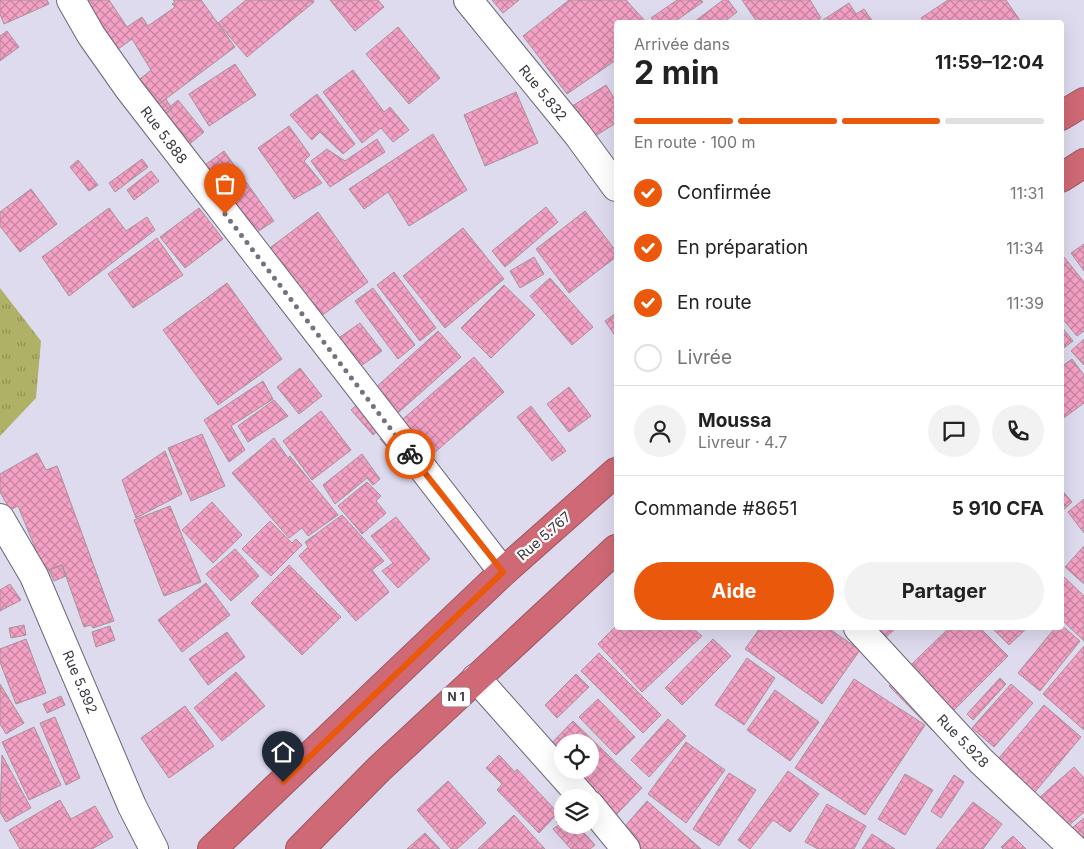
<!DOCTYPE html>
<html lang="fr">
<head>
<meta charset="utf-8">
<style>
  body { margin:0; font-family:Inter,sans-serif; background:#f2f2f2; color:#222; height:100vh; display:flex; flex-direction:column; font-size:19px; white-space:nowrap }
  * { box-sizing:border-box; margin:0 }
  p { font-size:16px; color:#767676 }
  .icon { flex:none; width:28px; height:28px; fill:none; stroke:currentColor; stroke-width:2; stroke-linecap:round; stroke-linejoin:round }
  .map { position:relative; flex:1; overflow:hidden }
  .sheet { position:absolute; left:614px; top:20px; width:450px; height:610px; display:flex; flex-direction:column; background:#fff; border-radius:5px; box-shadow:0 5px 20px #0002 }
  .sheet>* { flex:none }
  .fabs { position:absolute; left:554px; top:734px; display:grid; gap:10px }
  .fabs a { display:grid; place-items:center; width:45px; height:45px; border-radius:50%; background:#fff; box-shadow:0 5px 20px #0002; font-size:25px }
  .pin { position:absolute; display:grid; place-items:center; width:42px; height:42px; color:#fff; margin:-51px -21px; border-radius:50% 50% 50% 0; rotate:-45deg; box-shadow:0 0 5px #0007 }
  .pin .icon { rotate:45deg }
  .courier { position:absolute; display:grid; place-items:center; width:50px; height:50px; margin:-25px; border:4px solid #ea580c; border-radius:50%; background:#fff; color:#222; box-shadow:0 1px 6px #0007 }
  .headline em { font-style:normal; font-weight:700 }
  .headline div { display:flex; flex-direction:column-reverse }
  .headline { display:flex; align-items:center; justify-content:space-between; height:85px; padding:0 20px }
  h1 { font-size:32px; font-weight:700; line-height:38px }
  .bar { display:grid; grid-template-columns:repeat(4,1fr); gap:8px 5px; align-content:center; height:60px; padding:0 20px }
  .bar i { height:6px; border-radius:4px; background:#e0e0e0 }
  .bar .active { background:#ea580c }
  .bar p { grid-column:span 4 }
  .line { display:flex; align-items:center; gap:12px; padding:0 20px; border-top:1px solid #e0e0e0 }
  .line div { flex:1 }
  .round { display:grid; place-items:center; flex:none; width:52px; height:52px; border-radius:26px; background:#f2f2f2 }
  ol { padding:0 20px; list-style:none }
  li { display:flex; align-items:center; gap:15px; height:55px }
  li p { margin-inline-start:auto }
  li .icon { padding:5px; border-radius:50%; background:#ea580c; color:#fff; stroke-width:4 }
  li:last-child { color:#767676 }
  li i { width:28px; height:28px; border:2px solid #e0e0e0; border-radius:50% }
  .cta { display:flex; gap:10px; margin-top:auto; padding:10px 20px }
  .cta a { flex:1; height:58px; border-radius:30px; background:#ea580c; color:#fff; font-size:20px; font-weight:700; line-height:58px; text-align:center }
  .cta a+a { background:#f2f2f2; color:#222 }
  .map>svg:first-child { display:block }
  .grass { fill:url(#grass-tufts) }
  .building { fill:url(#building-cross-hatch); stroke:#a7939b }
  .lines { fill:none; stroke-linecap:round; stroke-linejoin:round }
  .minor-casing { stroke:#6a6778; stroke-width:30 }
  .highway-casing { stroke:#9a5862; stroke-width:30 }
  .minor { stroke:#fff; stroke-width:28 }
  .highway { stroke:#ce6975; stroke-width:28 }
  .done { stroke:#74727d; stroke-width:5; stroke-dasharray:0 9 }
  .route { stroke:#ea580c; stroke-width:6 }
  .labels { text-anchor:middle; stroke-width:4.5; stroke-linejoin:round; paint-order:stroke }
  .shield { fill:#fff; stroke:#757479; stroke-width:1 }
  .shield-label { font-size:12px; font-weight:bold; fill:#3a3940 }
  .street-label { font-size:14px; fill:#3a3940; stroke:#fff }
</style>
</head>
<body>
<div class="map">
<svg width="1084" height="849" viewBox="0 0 1084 849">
  <defs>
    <pattern id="grass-tufts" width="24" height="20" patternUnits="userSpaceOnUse" patternTransform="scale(1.25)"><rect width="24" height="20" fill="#afb266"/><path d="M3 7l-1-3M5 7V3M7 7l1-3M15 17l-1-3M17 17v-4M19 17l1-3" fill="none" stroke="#8f9255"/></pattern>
    <pattern id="building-cross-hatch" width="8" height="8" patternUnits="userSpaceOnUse" patternTransform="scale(1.25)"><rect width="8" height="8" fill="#f5a1c5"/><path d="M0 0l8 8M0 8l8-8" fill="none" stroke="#c784a1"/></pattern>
  </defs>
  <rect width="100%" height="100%" fill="#dfdbef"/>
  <!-- grass -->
  <path class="grass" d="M0 288 41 341 36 398 0 436Z"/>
  <!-- building -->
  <path class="building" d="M0 0H47L49 4 4 24 0 14Z
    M84 0H109L127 27 142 17 148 26 175 7 172 4 175 2 173 0H201L235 47 159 104 140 79 151 70 132 39 118 49Z
    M246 0H313L314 2 247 57 218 23Z
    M330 0H378L384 7 355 31Z
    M492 0H519L503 13Z
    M569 0H626L646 22H616V60L567 94 523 36Z
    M677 0H701L703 2 674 22H655L651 18Z
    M723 0H728L737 12 724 22H694Z
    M742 0H810L821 18 815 22H757Z
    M948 0H1006L1021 22H924L921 18Z
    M849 3 856 14 864 9 873 22H820Z
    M398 27 440 78 409 104 366 54Z
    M7 31 19 47 0 61V36Z
    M235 64 256 95 209 126 189 94Z
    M353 70 384 112 390 107 409 130 393 142 381 128 362 143 323 92Z
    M606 85 616 101V123L589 140 569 108Z
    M516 92 538 143 485 166 464 115Z
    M317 94 355 144 343 154 320 132 312 140 290 115Z
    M166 99 172 109 161 116 155 107Z
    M178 100 204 132 180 152 154 120Z
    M289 126 310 155 304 161 322 183 294 199 258 148Z
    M433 134 467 190 409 226 388 192 364 209 349 189Z
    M377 139 385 152 330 187 311 161 327 149 345 161Z
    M224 151 274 221 257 232 205 165Z
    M142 159 148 167 115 192 109 183Z
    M78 160 98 185 89 191 70 167Z
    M151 171 159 181 134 200 127 190Z
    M31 189 57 224 20 252 0 226V212Z
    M546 207 558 222 505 267 492 251Z
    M109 208 126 231 147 217 155 230 69 296 42 257Z
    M199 208 223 239 185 268 160 237Z
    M585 211 616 251V257L569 293 536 249Z
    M318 212 368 282 317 319 267 250Z
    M463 228 504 279 445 328 403 276Z
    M157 238 183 275 133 308 108 274Z
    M1084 244V271L1071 253Z
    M534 257 544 274 520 288 510 271Z
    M1064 257 1084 282V331L1077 336 1061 317V259Z
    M394 272 436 328 420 341 377 285Z
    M550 278 593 327 572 345 530 296Z
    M227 283 282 359 218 405 163 330Z
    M504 285 535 315 491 358 461 328Z
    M373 288 415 345 398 359 355 301Z
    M616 313V337L605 321Z
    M360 323 382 351 351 373 330 344Z
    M1061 326 1073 341 1061 350Z
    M438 331 461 357 373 435 351 410Z
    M1084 339V365L1071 351Z
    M474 357 504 392 410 474 380 439Z
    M1072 359 1084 375V403L1061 420V367Z
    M300 368 322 396 299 414 277 387Z
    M263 381 273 399 231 426 245 450 229 462 204 420Z
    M569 387 591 416 569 432 547 404Z
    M274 400 288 416 248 442 238 426Z
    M531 406 566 451 552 461 517 417Z
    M321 411 351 450 312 480 283 441Z
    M202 434 225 486 191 501 168 448Z
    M274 438 288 458 290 456 338 515 308 536 302 528 289 538 232 473Z
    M165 451 182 494 136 518 122 480Z
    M37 453 46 470 57 466 58 468 114 621 93 628 91 625 84 627 62 565 45 572 18 506 10 510 0 492V474Z
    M362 454 380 479 373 485 367 478 335 504 323 485Z
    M367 482 381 496 376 501 386 513 362 534 338 506Z
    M1061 489 1072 502 1061 512Z
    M1084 499V533L1068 512Z
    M212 502 242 535 213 563 182 530Z
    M170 506 201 582 164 596 134 520Z
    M342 515 384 561 372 570 389 592 356 621 299 556 308 547 305 542Z
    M396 517 430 559 398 588 382 571 393 563 371 536Z
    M270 521 292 543 296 539 302 545 271 576 242 549Z
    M1084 546V584L1065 567Z
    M235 549 259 576 231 601 206 574Z
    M62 565 66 576 54 581 49 570Z
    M289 565 341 617 302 655 251 603Z
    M1062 575 1084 596V641L1061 619Z
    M206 583 230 615 182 652 158 620Z
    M10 584 21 600 0 611V590Z
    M24 625 26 635 11 638 9 628Z
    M1061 625 1080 641 1040 691 1018 673 1055 628H1061Z
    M110 626 115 640 96 647 92 632Z
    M616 626 692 628 702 636 642 692 598 644Z
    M760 628H828L860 650 822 704 745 649Z
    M874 628H896L885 638Z
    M949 628H980L1008 656 933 731 889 686Z
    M992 628H1027L1009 645Z
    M227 632 245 657 208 685 189 659Z
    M26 639 46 693 16 704 0 662V649Z
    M713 639 731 656 682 705 665 688Z
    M1084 646V730L1043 694Z
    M599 653 661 715 643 733 581 671Z
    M747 658 775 678 744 725 715 705Z
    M236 672 265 706 222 741 194 708Z
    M576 674 589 687 557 718 545 705Z
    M1000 678 1006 684 973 720 967 714Z
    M854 679 925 725 865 815 795 768Z
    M0 684 24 723 6 734 0 724Z
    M1011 684 1033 703 994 747 972 728Z
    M775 690 819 722 790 761 747 730Z
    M61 696 65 705 47 713 43 704Z
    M598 699 635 737 616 755 579 717Z
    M1044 705 1081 737 1020 810 982 778Z
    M185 706 214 746 169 778 141 738Z
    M55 717 80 778 66 785 40 723Z
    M668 719 686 736 649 777 631 760Z
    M573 721 642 788 613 818 563 770H590V742H562V770L544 751Z
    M34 727 61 785 29 800 2 742Z
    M686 742 725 770 686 823 648 794Z
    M2 755 31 808 6 822 0 812Z
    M499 755 515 772 517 769 558 813 539 833 497 790 502 784 486 768Z
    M1074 767 1084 778V812L1066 828 1039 798Z
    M788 771 819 794 790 832 773 820 750 849 738 840Z
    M729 773 756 790 719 846 693 829Z
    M905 774 933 790 905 835 878 819Z
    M954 775 964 782 941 818 931 811Z
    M448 781 486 823 457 849H451L417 810Z
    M60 800 71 819 95 806 113 837 92 849H20L9 830Z
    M647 801 701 849H634L618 834Z
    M973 802 1002 824 983 849H936Z
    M827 804 866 826 854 849H818L805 842Z
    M514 815 545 849H478Z
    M1084 818V849L1055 842Z
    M562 819V825H577L595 845 590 849H571L553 829 560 824 556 822Z
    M425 833 440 849H407Z
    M872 834 895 849H862Z
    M1013 836 1026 849H1003L1001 847Z"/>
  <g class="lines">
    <defs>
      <path id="minor" d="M71 0 91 35 129 89 503 572
        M468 0 578 135 616 187
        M0 518 34 576 132 806 154 849
        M858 628 980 760 1074 849
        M476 678 583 798
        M590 805 626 849"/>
      <path id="highway" d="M1061 116 1084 102
        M1061 178 1084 163
        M212 849 503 572 616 472
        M300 849 379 769 616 549"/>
    </defs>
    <!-- minor casing -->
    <use href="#minor" class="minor-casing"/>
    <!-- highway casing -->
    <use href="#highway" class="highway-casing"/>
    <!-- minor -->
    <use href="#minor" class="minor"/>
    <!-- highway -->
    <use href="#highway" class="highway"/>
  </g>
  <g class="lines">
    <!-- done -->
    <path class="done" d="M225 214 410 454"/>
    <!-- route -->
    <path class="route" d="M283 782 503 572 410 454"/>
  </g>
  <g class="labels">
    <!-- shield labels -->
    <rect class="shield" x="442" y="687.5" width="28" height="19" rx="4"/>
    <g class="shield-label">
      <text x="456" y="701">N 1</text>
    </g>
    <!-- street labels -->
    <g class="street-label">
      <text transform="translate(543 93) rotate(51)" y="5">Rue 5.832</text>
      <text transform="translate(164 135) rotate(53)" y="5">Rue 5.888</text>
      <text transform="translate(544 536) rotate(-41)" y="5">Rue 5.767</text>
      <text transform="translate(80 682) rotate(67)" y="5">Rue 5.892</text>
      <text transform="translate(963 741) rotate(46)" y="5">Rue 5.928</text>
    </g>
  </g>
</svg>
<div class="fabs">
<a><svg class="icon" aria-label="locate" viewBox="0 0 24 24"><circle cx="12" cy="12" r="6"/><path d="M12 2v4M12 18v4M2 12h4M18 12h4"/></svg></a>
<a><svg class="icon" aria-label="layers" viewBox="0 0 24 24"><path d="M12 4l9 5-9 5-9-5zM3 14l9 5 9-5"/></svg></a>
</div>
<div class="pin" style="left:225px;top:214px;background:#ea580c"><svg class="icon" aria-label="bag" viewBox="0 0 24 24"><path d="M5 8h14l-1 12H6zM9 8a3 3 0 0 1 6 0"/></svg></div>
<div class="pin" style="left:283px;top:782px;background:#1f2937"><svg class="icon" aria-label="home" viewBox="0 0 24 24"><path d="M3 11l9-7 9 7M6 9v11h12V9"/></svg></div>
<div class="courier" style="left:410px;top:454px"><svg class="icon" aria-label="bike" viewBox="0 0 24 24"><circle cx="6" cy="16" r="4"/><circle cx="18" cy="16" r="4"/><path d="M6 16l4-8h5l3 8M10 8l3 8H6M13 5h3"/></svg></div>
<section class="sheet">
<div class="headline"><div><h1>2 min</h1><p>Arrivée dans</p></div><em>11:59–12:04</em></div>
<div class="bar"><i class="active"></i><i class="active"></i><i class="active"></i><i></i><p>En route · 100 m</p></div>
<ol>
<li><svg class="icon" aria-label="check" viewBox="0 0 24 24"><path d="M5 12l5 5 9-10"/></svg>Confirmée<p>11:31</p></li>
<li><svg class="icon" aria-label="check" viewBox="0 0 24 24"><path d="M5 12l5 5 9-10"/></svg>En préparation<p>11:34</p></li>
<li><svg class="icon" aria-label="check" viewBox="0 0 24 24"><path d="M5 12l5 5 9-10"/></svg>En route<p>11:39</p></li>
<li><i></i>Livrée</li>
</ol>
<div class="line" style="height:90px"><a class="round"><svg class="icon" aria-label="person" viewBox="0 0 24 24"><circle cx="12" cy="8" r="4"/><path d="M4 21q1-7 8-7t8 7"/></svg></a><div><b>Moussa</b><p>Livreur · 4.7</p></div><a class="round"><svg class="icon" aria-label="chat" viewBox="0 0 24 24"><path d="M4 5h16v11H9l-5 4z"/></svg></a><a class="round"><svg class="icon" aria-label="phone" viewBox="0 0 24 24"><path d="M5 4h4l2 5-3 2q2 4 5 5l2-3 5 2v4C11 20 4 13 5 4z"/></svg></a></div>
<div class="line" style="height:65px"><div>Commande #8651</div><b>5 910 CFA</b></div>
<div class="cta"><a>Aide</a><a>Partager</a></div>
</section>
</div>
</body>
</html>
